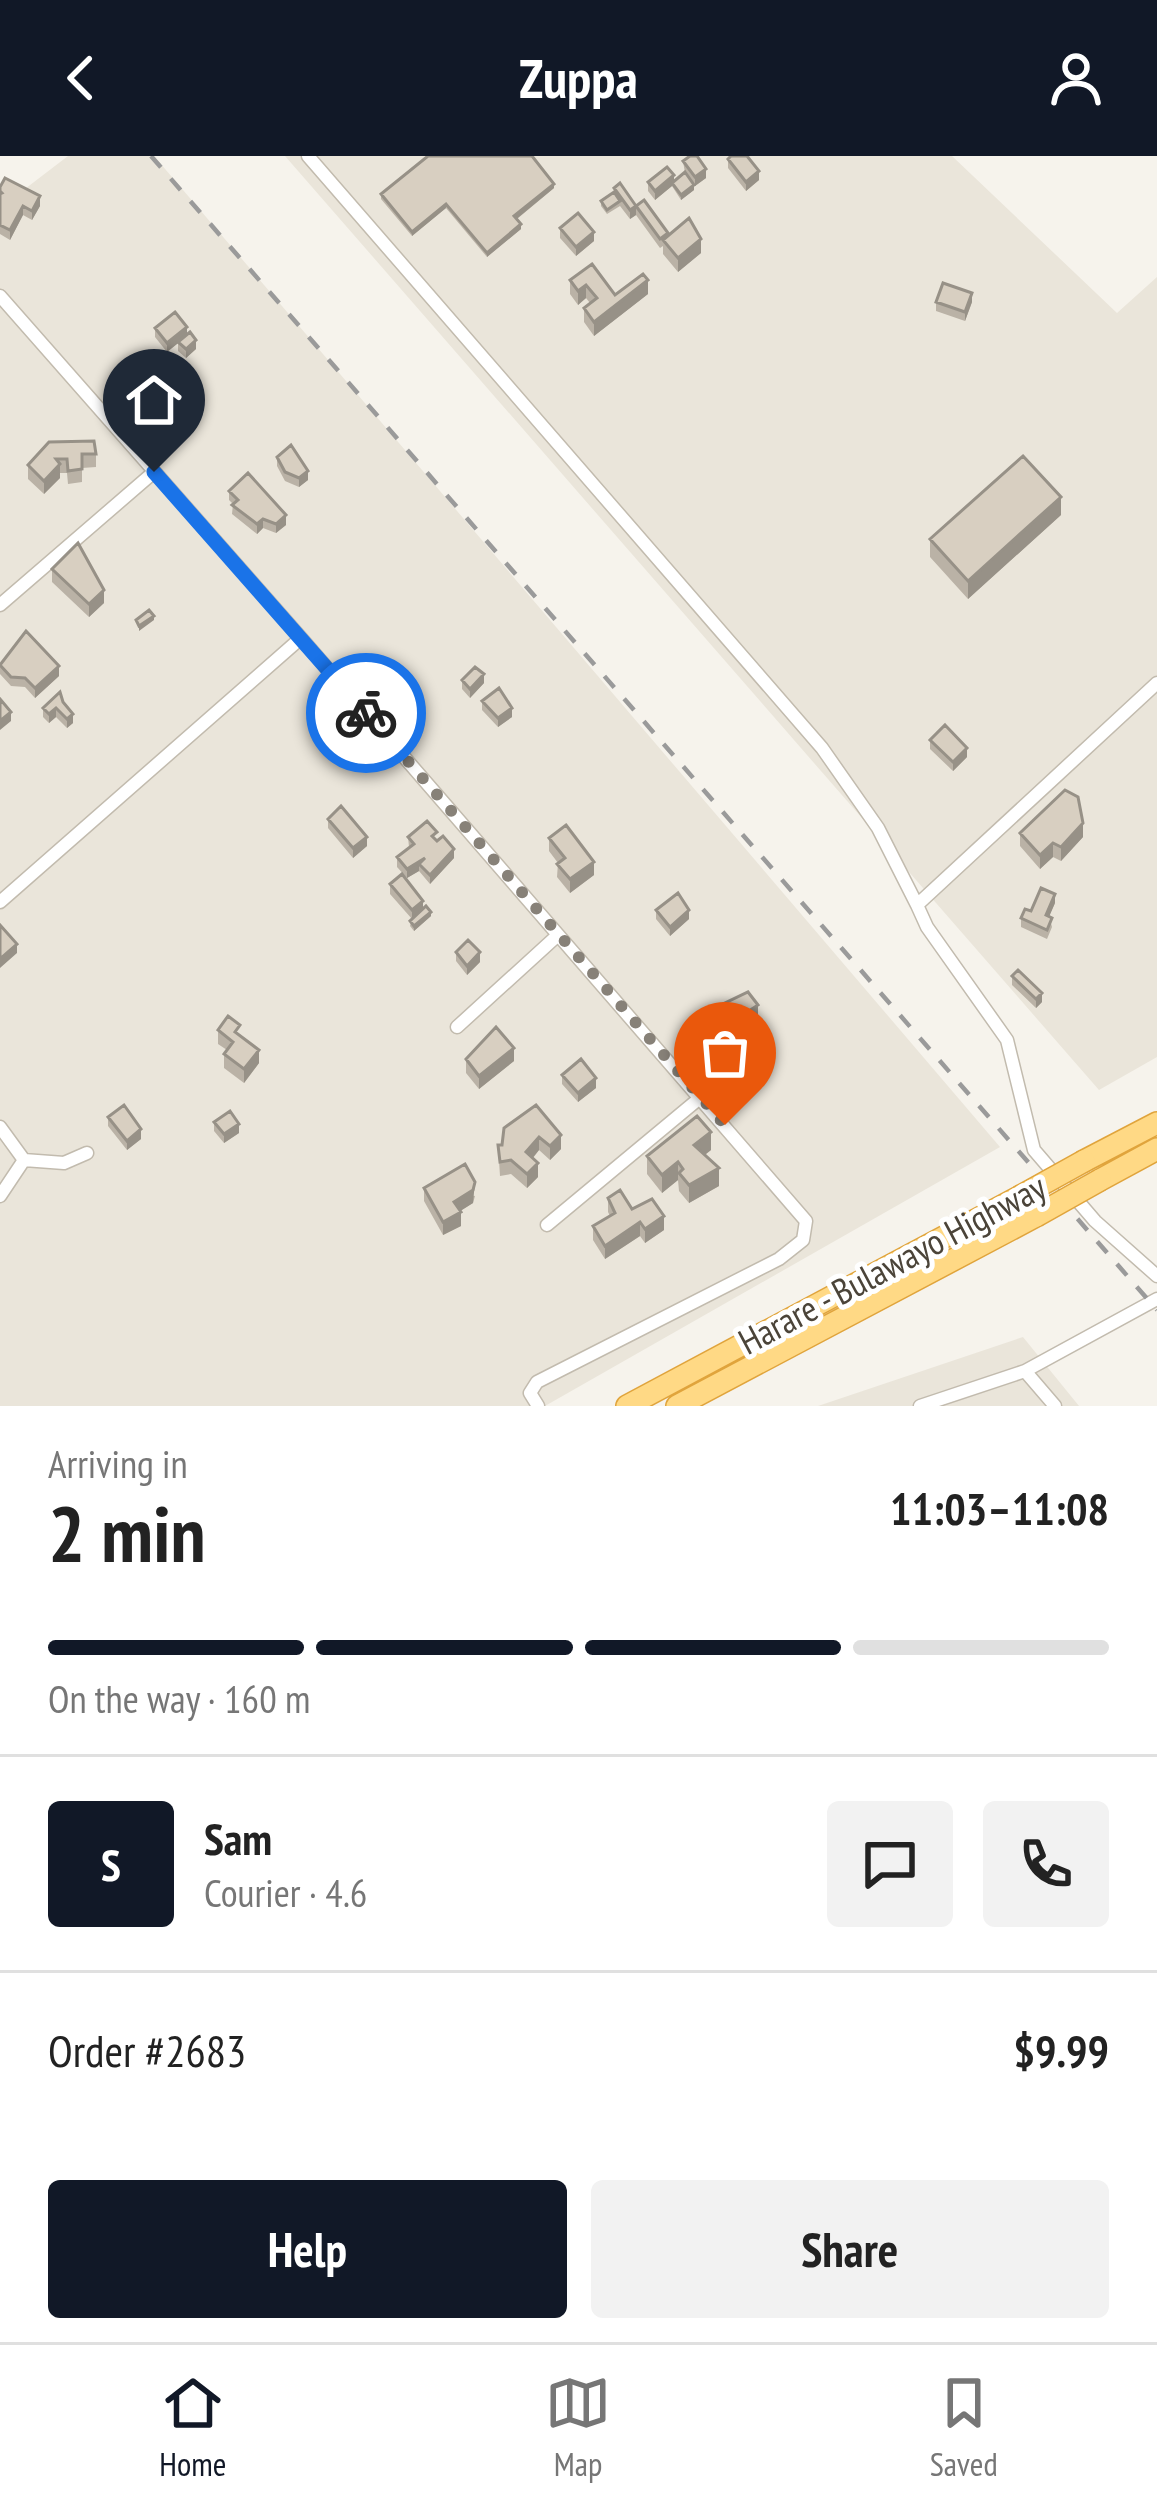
<!DOCTYPE html>
<html lang="en">
<head>
<meta charset="utf-8">
<style>
  body { margin:0; font-family:"PT Sans Narrow",sans-serif; background:#f2f2f2; color:#222; height:100vh; display:flex; flex-direction:column; font-size:45px; white-space:nowrap }
  * { box-sizing:border-box; margin:0 }
  p { font-size:39px; color:#767676 }
  .icon { flex:none; width:66px; height:66px; fill:none; stroke:currentColor; stroke-width:2; stroke-linecap:round; stroke-linejoin:round }
  .map { position:relative; height:1250px; overflow:hidden }
  .panel { display:flex; flex-direction:column; background:#fff; flex:1 }
  .panel>* { flex:none }
  .pin { position:absolute; display:grid; place-items:center; width:102px; height:102px; color:#fff; margin:-123px -51px; border-radius:50% 50% 50% 0; rotate:-45deg; box-shadow:0 0 12px #0007 }
  .pin .icon { rotate:45deg }
  .courier { position:absolute; display:grid; place-items:center; width:120px; height:120px; margin:-60px; border:9px solid #1a73e8; border-radius:50%; background:#fff; color:#222; box-shadow:0 3px 15px #0007 }
  .headline em { font-style:normal; font-weight:700 }
  .headline div { display:flex; flex-direction:column-reverse }
  .headline { display:flex; align-items:center; justify-content:space-between; height:204px; padding:0 48px }
  h1 { font-size:78px; font-weight:700; line-height:90px }
  .bar { display:grid; grid-template-columns:repeat(4,1fr); gap:18px 12px; align-content:center; height:144px; padding:0 48px }
  .bar i { height:15px; border-radius:9px; background:#e0e0e0 }
  .bar .active { background:#111827 }
  .bar p { grid-column:span 4 }
  .line { display:flex; align-items:center; gap:30px; padding:0 48px; border-top:3px solid #e0e0e0 }
  .line div { flex:1 }
  .round { display:grid; place-items:center; flex:none; width:126px; height:126px; border-radius:12px; background:#f2f2f2 }
  .button { display:flex; gap:24px; margin-top:auto; padding:24px 48px }
  .button a { flex:1; height:138px; border-radius:12px; background:#111827; color:#fff; font-size:48px; font-weight:700; line-height:138px; text-align:center }
  .button a+a { background:#f2f2f2; color:#222 }
  header { display:flex; justify-content:space-between; align-items:center; height:156px; padding:0 48px; background:#111827; color:#fff; font-size:54px; font-weight:700 }
  .tab-bar { display:flex; justify-content:space-around; align-items:center; height:168px; border-top:3px solid #e0e0e0; background:#fff; font-size:33px; color:#767676 }
  .tab-bar a { display:grid; justify-items:center; gap:6px }
  .tab-bar .active { color:#111827 }
  .map>svg:first-child { display:block }
  .residential { fill:#eae5da }
  .lines { fill:none; stroke-linecap:round; stroke-linejoin:round }
  .minor-casing { stroke:#c2bbae; stroke-width:15 }
  .trunk-casing { stroke:#e0a43c; stroke-width:24 }
  .minor { stroke:#fff; stroke-width:12 }
  .trunk { stroke:#ffd985; stroke-width:21 }
  .rail { stroke:#9a9a9a; stroke-width:4.5; stroke-dasharray:15 15; stroke-linecap:butt }
  .trunk-bridge-casing { stroke:#e0a43c; stroke-width:24; stroke-linecap:butt }
  .trunk-bridge { stroke:#ffd985; stroke-width:21 }
  .wall { fill:#bab2a6 }
  .shaded-wall { fill:#979187 }
  .building { fill:#d8cfc1; stroke:#979187; stroke-width:3 }
  .done { stroke:#878178; stroke-width:12; stroke-dasharray:0 21.6 }
  .route { stroke:#1a73e8; stroke-width:15 }
  .labels { text-anchor:middle; stroke-width:10; stroke-linejoin:round; paint-order:stroke }
  .street-label { font-size:36px; fill:#4b4439; stroke:#fff }
</style>
</head>
<body>
<header><svg class="icon" aria-label="back" viewBox="0 0 24 24"><path d="M15 5l-7 7 7 7"/></svg>Zuppa<svg class="icon" aria-label="person" viewBox="0 0 24 24"><circle cx="12" cy="8" r="4"/><path d="M4 21q1-7 8-7t8 7"/></svg></header>
<div class="map">
<svg width="1157" height="1250" viewBox="0 0 1157 1250">
  <rect width="100%" height="100%" fill="#f6f3ec"/>
  <!-- residential -->
  <path class="residential" d="M68 0H154L1000 991 545 1250H0V52Z
    M285 0H952L1117 157 1157 121V901L1099 934Z
    M1023 1181 1079 1250H818Z"/>
  <g class="lines">
    <defs>
      <path id="minor" d="M308 0 822 592 878 672 917 749 1157 527
        M0 140 301 482 0 746
        M0 449 154 316
        M301 482 806 1065 803 1084 779 1103 537 1226 530 1237 538 1250
        M917 749 927 771 1007 884 1034 994 1095 1065 1157 1120
        M457 871 558 779
        M0 971 24 1004 0 1040
        M24 1004 64 1007 87 997
        M547 1069 701 941
        M1025 1215 1055 1250
        M920 1250 1025 1215 1157 1143"/>
      <path id="trunk" d="M1084 1005 1157 967
        M1100 1024 1157 993
        M627 1250 1019 1041
        M677 1250 1036 1060"/>
    </defs>
    <!-- minor casing -->
    <use href="#minor" class="minor-casing"/>
    <!-- trunk casing -->
    <use href="#trunk" class="trunk-casing"/>
    <!-- minor -->
    <use href="#minor" class="minor"/>
    <!-- trunk -->
    <use href="#trunk" class="trunk"/>
    <!-- rail -->
    <path class="rail" d="M151 0 1157 1154"/>
    <defs>
      <path id="trunk-bridge" d="M1019 1041 1084 1005
        M1036 1060 1100 1024"/>
    </defs>
    <!-- trunk-bridge casing -->
    <use href="#trunk-bridge" class="trunk-bridge-casing"/>
    <!-- trunk-bridge -->
    <use href="#trunk-bridge" class="trunk-bridge"/>
  </g>
  <!-- wall -->
  <path class="wall" d="M728 3 759 24 746 35 728 12Z
    M683 5 706 22 695 30 690 23 694 34 681 44 672 30 655 44 648 35V26L674 25 685 17Z
    M0 31 40 50 32 64 23 59 10 84 0 78Z
    M554 32 517 63 521 73 487 101 446 52 412 80 381 43V38Z
    M614 32 636 59 630 63 620 50 607 58 601 50V45L614 36Z
    M636 50 668 77 701 97 678 116 663 98V90L660 92 636 59Z
    M560 72 594 85 576 100 560 82Z
    M570 124 615 139 648 138 594 180 584 166V152L590 147 586 142 578 149 570 138Z
    M936 146H972L965 165 936 155Z
    M155 172 187 179 196 193 186 202 178 195V187L167 196 155 181Z
    M49 286 96 298V311L82 312V326L68 328 67 317H60V322L44 338 28 323V309Z
    M277 301 308 324 299 331 285 325 277 310Z
    M229 335 286 369 276 377 263 372 257 378 232 358 233 348 229 344Z
    M1061 359 968 443 930 401V383Z
    M52 413 104 447 89 461 52 426Z
    M0 509 59 520 35 542 25 531 11 530 0 518Z
    M462 524 484 527 470 542 462 533Z
    M482 545 512 561 498 571 482 554Z
    M63 546 73 567 67 572 56 561 49 567 43 561V552Z
    M930 584 967 601 953 615 930 593Z
    M328 663 367 690 353 702 328 672Z
    M1020 677 1083 681 1061 705 1053 701 1040 713 1020 690Z
    M408 681 437 684 454 702 430 728 419 715 407 722 397 711V701L409 691Z
    M549 682 594 719 570 737 557 721 558 707 549 695Z
    M390 728 431 760 414 775 410 770 412 763 390 738Z
    M1055 747 1049 760 1052 771 1047 783 1021 771V762L1031 755Z
    M656 754 689 763 670 780 656 763Z
    M456 796 480 806 467 819 456 805Z
    M1012 820 1042 846 1036 852 1012 829Z
    M758 863 748 869 759 897 738 912 709 883V870Z
    M218 874 240 880 259 907 244 927 224 912V898L227 894 218 888Z
    M466 903 514 905 479 933 466 917Z
    M562 919 596 932 578 946 562 928Z
    M536 949 561 993 550 1004 539 994 533 1002 538 1021 527 1032 511 1018 500 1020 498 989H502Z
    M108 961 141 983 127 994 108 970Z
    M214 966 239 977 224 987 214 975Z
    M711 994 705 999 719 1030 689 1047 679 1035 678 1024 662 1037 647 1018V1000Z
    M424 1032 475 1040 473 1047 460 1055 461 1070 443 1079 424 1045Z
    M608 1042 632 1053 664 1074 645 1087 640 1080 605 1103 593 1084V1070L610 1060 608 1056Z"/>
  <!-- shaded-wall -->
  <path class="shaded-wall" d="M706 13V22L695 30V21Z
    M759 15V24L746 35V26Z
    M674 19V28L672 27V30L655 44V35Z
    M554 28V32L514 65V60Z
    M694 29V34L681 44V39Z
    M40 40V50L32 64V55Z
    M446 48V52L412 80V76Z
    M23 50V59L10 84V74Z
    M636 50V59L630 63V54Z
    M521 68V73L487 101V97Z
    M594 76V85L576 100V91Z
    M701 83V97L678 116V102Z
    M648 124V138L594 180V166Z
    M586 129V142L578 149V135Z
    M972 137V146L965 165V156Z
    M187 171V180L167 196V187Z
    M196 184V193L186 202V193Z
    M180 252V257L161 273V268Z
    M60 308V322L44 338V325Z
    M308 315V324L299 331V322Z
    M1061 341V359L968 443V425Z
    M286 359V369L276 377V368Z
    M263 363V372L257 378V368Z
    M104 434V447L89 461V448Z
    M154 460V464L139 475V470Z
    M59 510V520L35 542V532Z
    M484 518V527L470 542V533Z
    M56 552V561L49 567V558Z
    M512 552V561L498 571V562Z
    M11 556V565L0 574V565Z
    M73 558V567L67 572V563Z
    M967 592V601L953 615V606Z
    M1083 667V681L1061 705V691Z
    M367 681V690L353 702V692Z
    M1053 687V701L1040 713V699Z
    M454 693V702L430 728V719Z
    M425 702 419 708V715L407 722V713Z
    M594 706V719L570 737V723Z
    M1055 738V747L1046 768V759Z
    M423 745V754L412 764V754Z
    M689 754V763L670 780V771Z
    M431 756V760L414 775V770Z
    M17 788V797L0 812V803Z
    M480 796V806L467 819V810Z
    M1042 837V846L1036 852V843Z
    M758 849V863L735 878V864Z
    M759 883V897L738 912V899Z
    M514 892V905L479 933V920Z
    M259 894V907L244 927V913Z
    M596 922V932L578 946V937Z
    M239 968V977L224 987V978Z
    M141 973V983L127 994V985Z
    M711 976V994L694 1007V989Z
    M561 979V993L550 1004V990Z
    M539 981V994L526 1010V996Z
    M678 1006V1024L662 1037V1019Z
    M538 1007V1021L527 1032V1018Z
    M719 1012V1030L689 1047V1029Z
    M475 1026 473 1047 454 1059V1046Z
    M461 1056V1070L443 1079V1066Z
    M664 1060V1074L645 1087V1073Z
    M640 1066V1080L605 1103V1090Z"/>
  <!-- building -->
  <path class="building" d="M428 0H532L554 28 514 60 521 68 487 97 446 48 412 76 381 38Z
    M690 0H697L706 13 695 21 683 5Z
    M731 0H747L759 15 746 26 728 3Z
    M667 11 674 19 655 35 648 26Z
    M685 16 694 29 681 39 672 27Z
    M5 22 40 40 32 55 23 50 10 74 0 69V38L2 37 0 35V31Z
    M620 27 636 50 630 54 614 32Z
    M614 36 620 45 607 54 601 45Z
    M644 44 668 77 660 83 636 50Z
    M578 57 594 76 576 91 560 72Z
    M689 62 701 83 678 102 663 84Z
    M592 108 615 139 643 118 648 124 594 166 584 152 597 142 586 129 578 135 570 124Z
    M943 127 972 137 965 156 936 146Z
    M175 156 187 171 167 187 155 172Z
    M190 176 196 184 186 193 178 186Z
    M175 247 180 252 161 268 156 263Z
    M94 285 96 298H82V313L68 315 67 303H56L60 308 44 325 28 309 49 286Z
    M291 289 308 315 299 322 285 316 277 301Z
    M1023 300 1061 341 968 425 930 383Z
    M248 317 286 359 276 368 263 363 257 368 232 349 238 344 229 335Z
    M78 387 104 434 89 448 52 413Z
    M149 454 154 460 139 470 136 464Z
    M26 475 59 510 35 532 25 522 11 521 0 509Z
    M475 511 484 518 470 533 462 524Z
    M499 532 512 552 498 562 482 545Z
    M60 536 63 546 73 558 67 563 56 552 49 558 43 552Z
    M0 543 11 556 0 565Z
    M945 569 967 592 953 606 930 584Z
    M1065 634 1078 641 1083 667 1061 691 1053 687 1040 699 1020 677Z
    M341 650 367 681 353 692 328 663Z
    M427 665 437 676 432 680 437 685 443 680 454 693 430 719 419 708 425 702 407 713 397 701 414 688 408 681Z
    M566 669 594 706 570 723 557 708 565 702 549 682Z
    M402 718 423 745 412 754 390 728Z
    M1041 732 1055 738 1046 759 1052 762 1047 774 1021 762 1025 753 1031 755Z
    M678 737 689 754 670 771 656 754Z
    M426 750 431 756 414 770 410 765Z
    M0 769 17 788 0 803Z
    M468 784 480 796 467 810 456 796Z
    M1018 814 1042 837 1036 843 1012 820Z
    M748 836 758 849 735 864 738 869 746 865 759 883 738 899 709 870 723 848Z
    M228 860 240 869 235 876 259 894 244 913 224 898 233 886 218 874Z
    M496 871 514 892 479 920 466 903Z
    M581 903 596 922 578 937 562 919Z
    M124 949 141 973 127 985 108 961Z
    M536 949 561 979 550 990 539 981 526 996 538 1007 527 1018 511 1004 500 1006 498 989H502L504 972Z
    M230 955 239 968 224 978 214 966Z
    M697 960 711 976 694 989 719 1012 689 1029 679 1017 683 1013 678 1006 662 1019 647 1000Z
    M465 1008 475 1026 473 1034 454 1046 461 1056 443 1066 424 1032Z
    M620 1034 632 1053 652 1043 664 1060 645 1073 640 1066 605 1090 593 1070 615 1057 608 1042Z"/>
  <g class="lines">
    <!-- done -->
    <path class="done" d="M366 557 725 969"/>
    <!-- route -->
    <path class="route" d="M154 316 366 557"/>
  </g>
  <g class="labels">
    <!-- street labels -->
    <g class="street-label">
      <text transform="translate(892 1108) rotate(-28)" y="13">Harare - Bulawayo Highway</text>
    </g>
  </g>
</svg>
<div class="pin" style="left:725px;top:969px;background:#ea580c"><svg class="icon" aria-label="bag" viewBox="0 0 24 24"><path d="M5 8h14l-1 12H6zM9 8a3 3 0 0 1 6 0"/></svg></div>
<div class="pin" style="left:154px;top:316px;background:#1f2937"><svg class="icon" aria-label="home" viewBox="0 0 24 24"><path d="M3 11l9-7 9 7M6 9v11h12V9"/></svg></div>
<div class="courier" style="left:366px;top:557px"><svg class="icon" aria-label="bike" viewBox="0 0 24 24"><circle cx="6" cy="16" r="4"/><circle cx="18" cy="16" r="4"/><path d="M6 16l4-8h5l3 8M10 8l3 8H6M13 5h3"/></svg></div>
</div>
<section class="panel">
<div class="headline"><div><h1>2 min</h1><p>Arriving in</p></div><em>11:03–11:08</em></div>
<div class="bar"><i class="active"></i><i class="active"></i><i class="active"></i><i></i><p>On the way · 160 m</p></div>
<div class="line" style="height:216px"><b class="round" style="background:#111827;color:#fff">S</b><div><b>Sam</b><p>Courier · 4.6</p></div><a class="round"><svg class="icon" aria-label="chat" viewBox="0 0 24 24"><path d="M4 5h16v11H9l-5 4z"/></svg></a><a class="round"><svg class="icon" aria-label="phone" viewBox="0 0 24 24"><path d="M5 4h4l2 5-3 2q2 4 5 5l2-3 5 2v4C11 20 4 13 5 4z"/></svg></a></div>
<div class="line" style="height:156px"><div>Order #2683</div><b>$9.99</b></div>
<div class="button"><a>Help</a><a>Share</a></div>
</section>
<nav class="tab-bar">
<a class="active"><svg class="icon" aria-label="home" viewBox="0 0 24 24"><path d="M3 11l9-7 9 7M6 9v11h12V9"/></svg>Home</a>
<a><svg class="icon" aria-label="map" viewBox="0 0 24 24"><path d="M3 6l6-2 6 2 6-2v14l-6 2-6-2-6 2zM9 4v14M15 6v14"/></svg>Map</a>
<a><svg class="icon" aria-label="saved" viewBox="0 0 24 24"><path d="M7 4h10v16l-5-4-5 4z"/></svg>Saved</a>
</nav>
</body>
</html>
